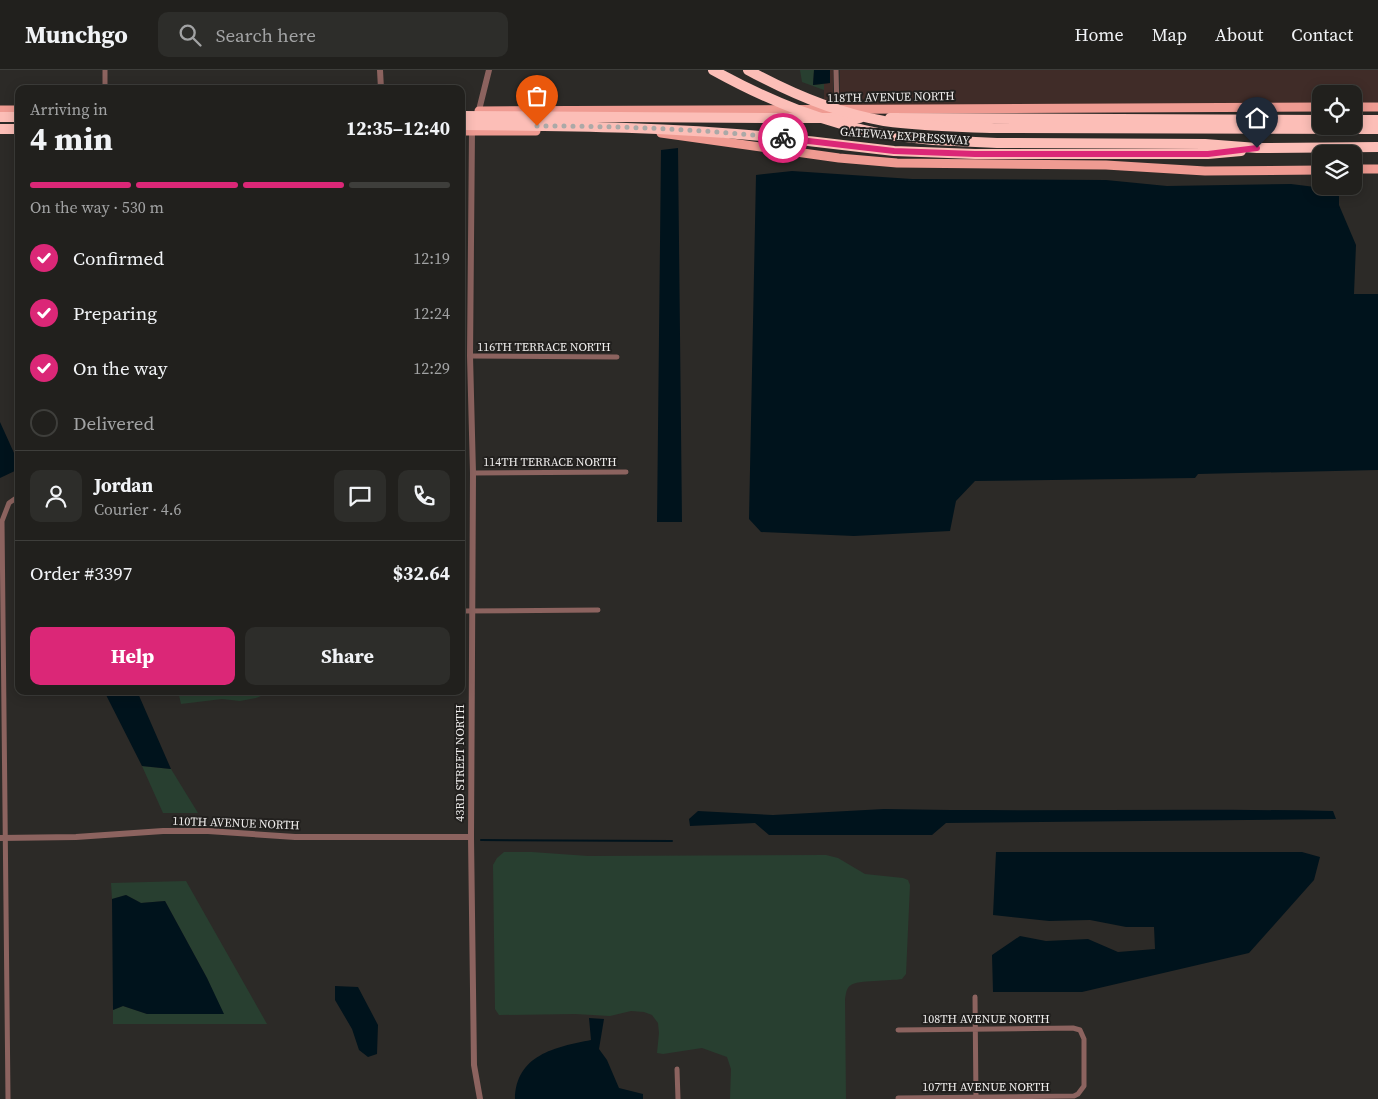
<!DOCTYPE html>
<html lang="en">
<head>
<meta charset="utf-8">
<style>
  body { margin:0; font-family:"Source Serif 4",serif; background:#2d2d2a; color:#f1f3f6; height:100vh; display:flex; flex-direction:column; font-size:19px; white-space:nowrap }
  * { box-sizing:border-box; margin:0 }
  p { font-size:16px; color:#a2a3a4 }
  .icon { flex:none; width:28px; height:28px; fill:none; stroke:currentColor; stroke-width:2; stroke-linecap:round; stroke-linejoin:round }
  .map { position:relative; flex:1; overflow:hidden }
  .details { position:absolute; left:15px; top:15px; width:450px; height:610px; display:flex; flex-direction:column; background:#21201d; border-radius:10px; box-shadow:0 2px 12px #0003,0 0 0 1px #3e3e3b }
  .details>* { flex:none }
  .controls { position:absolute; left:1312px; top:15px; display:grid; gap:10px }
  .controls a { display:grid; place-items:center; width:50px; height:50px; border-radius:10px; background:#21201d; box-shadow:0 2px 12px #0003,0 0 0 1px #3e3e3b; font-size:25px }
  .pin { position:absolute; display:grid; place-items:center; width:42px; height:42px; color:#fff; margin:-51px -21px; border-radius:50% 50% 50% 0; rotate:-45deg; box-shadow:0 0 5px #0007 }
  .pin .icon { rotate:45deg }
  .courier { position:absolute; display:grid; place-items:center; width:50px; height:50px; margin:-25px; border:4px solid #db2777; border-radius:50%; background:#fff; color:#222; box-shadow:0 1px 6px #0007 }
  .summary em { font-style:normal; font-weight:700 }
  .summary div { display:flex; flex-direction:column-reverse }
  .summary { display:flex; align-items:center; justify-content:space-between; height:85px; padding:0 15px }
  h1 { font-size:32px; font-weight:700; line-height:38px }
  .bar { display:grid; grid-template-columns:repeat(4,1fr); gap:8px 5px; align-content:center; height:60px; padding:0 15px }
  .bar i { height:6px; border-radius:4px; background:#3e3e3b }
  .bar .active { background:#db2777 }
  .bar p { grid-column:span 4 }
  .line { display:flex; align-items:center; gap:12px; padding:0 15px; border-top:1px solid #3e3e3b }
  .line div { flex:1 }
  .round { display:grid; place-items:center; flex:none; width:52px; height:52px; border-radius:10px; background:#2d2d2a }
  ol { padding:0 15px; list-style:none }
  li { display:flex; align-items:center; gap:15px; height:55px }
  li p { margin-inline-start:auto }
  li .icon { padding:5px; border-radius:50%; background:#db2777; color:#fff; stroke-width:4 }
  li:last-child { color:#a2a3a4 }
  li i { width:28px; height:28px; border:2px solid #3e3e3b; border-radius:50% }
  .button { display:flex; gap:10px; margin-top:auto; padding:10px 15px }
  .button a { flex:1; height:58px; border-radius:10px; background:#db2777; color:#fff; font-size:20px; font-weight:700; line-height:58px; text-align:center }
  .button a+a { background:#2d2d2a; color:#f1f3f6 }
  header { display:flex; align-items:center; gap:30px; box-sizing:border-box; height:70px; padding:0 25px; background:#21201d; border-bottom:1px solid #3e3e3b }
  header strong { font-size:24px }
  nav { display:flex; gap:28px; margin-inline-start:auto; font-size:18px }
  .search { width:350px; height:45px; background:#2d2d2a; display:flex; align-items:center; gap:12px; box-sizing:border-box; padding:0 18px; border-radius:10px; color:#a2a3a4; font-size:19px }
  .map>svg:first-child { display:block }
  .commercial { fill:#402c28 }
  .green { fill:#283f30 }
  .water { fill:#00131c }
  .lines { fill:none; stroke-linecap:round; stroke-linejoin:round }
  .stream { stroke:#00131c; stroke-width:2 }
  .minor { stroke:#8c635f; stroke-width:5 }
  .tertiary { stroke:#8c635f; stroke-width:6 }
  .primary { stroke:#ef9b92; stroke-width:9 }
  .motorway { stroke:#fcbeb7; stroke-width:10 }
  .motorway-bridge { stroke:#fcbeb7; stroke-width:10 }
  .done { stroke:#aba9a7; stroke-width:5; stroke-dasharray:0 9 }
  .route { stroke:#db2777; stroke-width:6 }
  .labels { text-anchor:middle; stroke-width:4; stroke-linejoin:round; paint-order:stroke }
  .street-label { font-size:12px; fill:#efedec; stroke:#22201e }
</style>
</head>
<body>
<header>
<strong>Munchgo</strong>
<div class="search"><svg class="icon" aria-label="search" viewBox="0 0 24 24"><circle cx="10" cy="10" r="6"/><path d="M15 15l6 6"/></svg>Search here</div>
<nav><a>Home</a><a>Map</a><a>About</a><a>Contact</a></nav>
</header>
<div class="map">
<svg width="1378" height="1029" viewBox="0 0 1378 1029">
  <rect width="100%" height="100%" fill="#2c2a27"/>
  <!-- commercial -->
  <path class="commercial" d="M830 0H833V34L824 31V14L830 13Z
    M840 0H1378V32L1354 33V24H1321V33L840 36Z"/>
  <!-- green -->
  <path class="green" d="M800 0H814L813 15 824 14V20L802 12Z
    M178 621H270L271 622 256 628 240 631 222 629 181 634Z
    M142 696 171 699 198 743H163Z
    M504 782H532L588 786 826 785 838 788 865 804 903 808 908 810 910 815 906 904 902 909C891 911 857 910 851 915 846 918 846 924 845 929L846 1029H730L731 999 727 987 702 978 663 984 657 983 659 963 658 953 652 945 644 942 631 941 610 946 575 944 499 945 495 939 493 795 497 788Z
    M186 811 267 954H113V940L123 936 147 944H223L207 908 165 831 141 833 126 825 112 829 111 813Z"/>
  <!-- water -->
  <path class="water" d="M814 0H830V13L813 15Z
    M678 78 682 452H657L661 80Z
    M792 101 912 109 1106 110 1167 116 1291 114 1339 120V135L1356 175 1354 224H1378V400L1198 404 1195 408 975 411 956 431 950 461 854 466 761 462 749 449 756 105Z
    M0 352 19 394V399L0 408Z
    M104 621H137L171 699 142 696Z
    M884 739C1033 742 1183 738 1333 741L1336 749 946 753 932 765H769L755 753 690 756 689 749 698 741 773 745Z
    M996 782H1302L1320 787 1314 810 1249 883 1082 922H993L992 885 1020 866 1046 871 1088 869 1118 882 1155 879 1154 857H1126L1090 850 1049 851 993 845Z
    M126 825 141 833 165 831 207 908 224 944H147L123 936 113 940 112 829Z
    M335 916 358 917 378 955 377 984 368 987 359 980 352 959 335 930Z
    M589 948 604 949 599 979 607 990 619 1018 643 1024V1029H515C516 985 555 977 591 970Z"/>
  <g class="lines">
    <!-- stream -->
    <path class="stream" d="M481 770 672 771"/>
    <!-- minor -->
    <path class="minor" d="M105 0V19
      M836 0 837 40
      M470 286 617 287
      M473 403 626 402
      M461 541 598 540
      M975 927 976 1029
      M677 999 678 1029
      M898 1028 1074 1026 1078 1024 1084 1016V969L1080 960 1073 958 898 960
      M8 1029 2 451 9 433 19 426"/>
    <!-- tertiary -->
    <path class="tertiary" d="M380 0 381 19
      M478 44 489 0
      M472 59 470 286 473 403 471 767 474 995 480 1029
      M0 768 76 767 163 761H208L295 767H471"/>
    <!-- primary -->
    <path class="primary" d="M1354 37H1378
      M0 40H19
      M479 41 1321 37
      M461 61H536
      M661 63 839 88 897 93 1106 95 1205 101 1321 100
      M1354 99H1378"/>
    <!-- motorway -->
    <path class="motorway" d="M0 47H19
      M781 48H860
      M890 48 1321 50
      M1354 50H1378
      M991 58 1378 59
      M0 59H19
      M887 65 933 70 997 73 1205 74 1257 78 1378 77
      M791 69 894 81 975 84H1208L1241 81"/>
    <!-- motorway-bridge -->
    <path class="motorway-bridge" d="M713 0C771 32 822 52 887 65
      M748 0C790 23 836 43 884 51 919 56 955 57 991 58
      M461 46 781 48
      M461 55C572 56 681 57 791 69"/>
  </g>
  <g class="lines">
    <!-- done -->
    <path class="done" d="M537 56C619 56 701 59 783 68"/>
    <!-- route -->
    <path class="route" d="M783 68 894 81 975 84H1208L1257 78"/>
  </g>
  <g class="labels">
    <!-- street labels -->
    <g class="street-label">
      <text transform="translate(891 27) rotate(-1)" y="4">118TH AVENUE NORTH</text>
      <text transform="translate(905 66) rotate(4)" y="4">GATEWAY EXPRESSWAY</text>
      <text x="544" y="281">116TH TERRACE NORTH</text>
      <text x="550" y="396">114TH TERRACE NORTH</text>
      <text transform="translate(460 693) rotate(-90)" y="4">43RD STREET NORTH</text>
      <text transform="translate(236 753) rotate(2)" y="4">110TH AVENUE NORTH</text>
      <text x="986" y="953">108TH AVENUE NORTH</text>
      <text x="986" y="1021">107TH AVENUE NORTH</text>
    </g>
  </g>
</svg>
<div class="controls">
<a><svg class="icon" aria-label="locate" viewBox="0 0 24 24"><circle cx="12" cy="12" r="6"/><path d="M12 2v4M12 18v4M2 12h4M18 12h4"/></svg></a>
<a><svg class="icon" aria-label="layers" viewBox="0 0 24 24"><path d="M12 4l9 5-9 5-9-5zM3 14l9 5 9-5"/></svg></a>
</div>
<div class="pin" style="left:537px;top:56px;background:#ea580c"><svg class="icon" aria-label="bag" viewBox="0 0 24 24"><path d="M5 8h14l-1 12H6zM9 8a3 3 0 0 1 6 0"/></svg></div>
<div class="pin" style="left:1257px;top:78px;background:#1f2937"><svg class="icon" aria-label="home" viewBox="0 0 24 24"><path d="M3 11l9-7 9 7M6 9v11h12V9"/></svg></div>
<div class="courier" style="left:783px;top:68px"><svg class="icon" aria-label="bike" viewBox="0 0 24 24"><circle cx="6" cy="16" r="4"/><circle cx="18" cy="16" r="4"/><path d="M6 16l4-8h5l3 8M10 8l3 8H6M13 5h3"/></svg></div>
<section class="details">
<div class="summary"><div><h1>4 min</h1><p>Arriving in</p></div><em>12:35–12:40</em></div>
<div class="bar"><i class="active"></i><i class="active"></i><i class="active"></i><i></i><p>On the way · 530 m</p></div>
<ol>
<li><svg class="icon" aria-label="check" viewBox="0 0 24 24"><path d="M5 12l5 5 9-10"/></svg>Confirmed<p>12:19</p></li>
<li><svg class="icon" aria-label="check" viewBox="0 0 24 24"><path d="M5 12l5 5 9-10"/></svg>Preparing<p>12:24</p></li>
<li><svg class="icon" aria-label="check" viewBox="0 0 24 24"><path d="M5 12l5 5 9-10"/></svg>On the way<p>12:29</p></li>
<li><i></i>Delivered</li>
</ol>
<div class="line" style="height:90px"><a class="round"><svg class="icon" aria-label="person" viewBox="0 0 24 24"><circle cx="12" cy="8" r="4"/><path d="M4 21q1-7 8-7t8 7"/></svg></a><div><b>Jordan</b><p>Courier · 4.6</p></div><a class="round"><svg class="icon" aria-label="chat" viewBox="0 0 24 24"><path d="M4 5h16v11H9l-5 4z"/></svg></a><a class="round"><svg class="icon" aria-label="phone" viewBox="0 0 24 24"><path d="M5 4h4l2 5-3 2q2 4 5 5l2-3 5 2v4C11 20 4 13 5 4z"/></svg></a></div>
<div class="line" style="height:65px"><div>Order #3397</div><b>$32.64</b></div>
<div class="button"><a>Help</a><a>Share</a></div>
</section>
</div>
</body>
</html>
